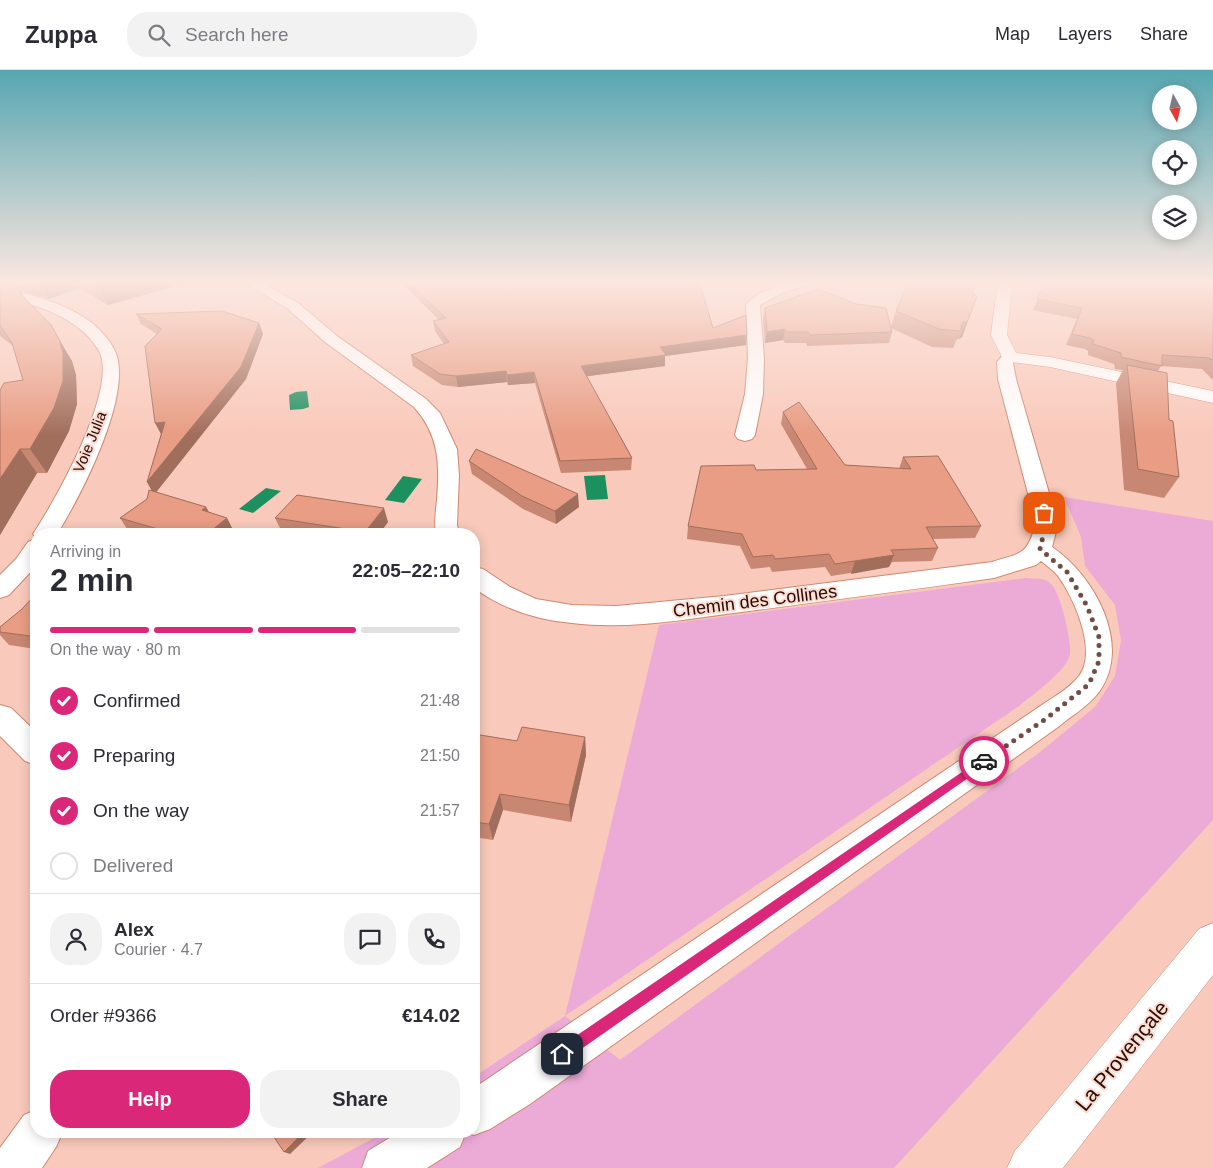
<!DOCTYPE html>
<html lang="en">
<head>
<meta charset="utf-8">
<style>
  body { margin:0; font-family:Helvetica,sans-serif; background:#f2f2f3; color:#2b2b33; height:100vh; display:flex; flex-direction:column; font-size:19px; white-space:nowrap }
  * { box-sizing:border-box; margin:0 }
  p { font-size:16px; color:#7c7c81 }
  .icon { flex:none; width:28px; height:28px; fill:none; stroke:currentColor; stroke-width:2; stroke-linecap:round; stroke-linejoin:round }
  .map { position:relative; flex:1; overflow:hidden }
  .details { position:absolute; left:30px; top:458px; width:450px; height:610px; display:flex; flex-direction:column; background:#fff; border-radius:20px; box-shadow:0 2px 12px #0003 }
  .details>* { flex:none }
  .needle { width:32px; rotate:172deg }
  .controls { position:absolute; left:1152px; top:15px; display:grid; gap:10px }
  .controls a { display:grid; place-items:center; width:45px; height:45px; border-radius:50%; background:#fff; box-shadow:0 2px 12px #0003; font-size:25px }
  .pin { position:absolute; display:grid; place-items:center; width:42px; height:42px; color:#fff; margin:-21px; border-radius:10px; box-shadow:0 2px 8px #0006 }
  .courier { position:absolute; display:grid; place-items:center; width:50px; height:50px; margin:-25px; border:4px solid #db2777; border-radius:50%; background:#fff; color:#222; box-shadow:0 1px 6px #0007 }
  .overview em { font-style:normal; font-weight:700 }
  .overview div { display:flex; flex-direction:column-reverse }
  .overview { display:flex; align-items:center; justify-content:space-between; height:85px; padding:0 20px }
  h1 { font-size:32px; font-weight:700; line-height:38px }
  .bar { display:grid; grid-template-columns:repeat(4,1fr); gap:8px 5px; align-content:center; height:60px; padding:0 20px }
  .bar i { height:6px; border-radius:4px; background:#e1e1e2 }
  .bar .current { background:#db2777 }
  .bar p { grid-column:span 4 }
  .line { display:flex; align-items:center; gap:12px; padding:0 20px; border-top:1px solid #e1e1e2 }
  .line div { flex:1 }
  .round { display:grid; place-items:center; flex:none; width:52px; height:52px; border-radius:20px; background:#f2f2f3 }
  ol { padding:0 20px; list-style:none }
  li { display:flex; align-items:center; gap:15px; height:55px }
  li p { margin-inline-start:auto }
  li .icon { padding:5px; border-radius:50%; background:#db2777; color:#fff; stroke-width:4 }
  li:last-child { color:#7c7c81 }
  li i { width:28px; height:28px; border:2px solid #e1e1e2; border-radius:50% }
  .action { display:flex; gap:10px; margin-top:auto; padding:10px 20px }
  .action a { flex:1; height:58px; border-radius:20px; background:#db2777; color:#fff; font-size:20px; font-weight:700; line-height:58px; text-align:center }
  .action a+a { background:#f2f2f3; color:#2b2b33 }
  header { display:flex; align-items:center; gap:30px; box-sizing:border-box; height:70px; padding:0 25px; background:#fff; border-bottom:1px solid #e1e1e2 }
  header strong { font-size:24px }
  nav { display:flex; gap:28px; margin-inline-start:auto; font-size:18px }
  .search { width:350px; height:45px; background:#f2f2f3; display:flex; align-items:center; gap:12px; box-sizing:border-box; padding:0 18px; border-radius:20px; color:#7c7c81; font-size:19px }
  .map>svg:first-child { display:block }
  .green { fill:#ecabd7 }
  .water { fill:#1d905f }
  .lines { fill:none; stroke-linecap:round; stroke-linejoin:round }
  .minor-casing { stroke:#d0876f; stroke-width:2 }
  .tertiary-casing { stroke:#d0876f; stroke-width:1 }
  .motorway-casing { stroke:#d0876f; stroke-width:1 }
  .minor { fill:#fff; fill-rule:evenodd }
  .tertiary { fill:#fff; fill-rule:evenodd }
  .motorway { fill:#fff; fill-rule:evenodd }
  .wall { fill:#c88772 }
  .shaded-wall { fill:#a26e5c }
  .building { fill:#e89d84; stroke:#a26e5c }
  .route { fill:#db2777 }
  .done { stroke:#704e44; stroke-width:5; stroke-dasharray:0 9 }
  .labels { text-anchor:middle; stroke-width:4; stroke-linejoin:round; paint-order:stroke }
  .far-street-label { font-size:15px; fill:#260b04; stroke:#fcdbd1 }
  .street-label { font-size:18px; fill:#260b04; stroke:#fcdbd1 }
  .near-street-label { font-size:21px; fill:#260b04; stroke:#fcdbd1 }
</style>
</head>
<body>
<header>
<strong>Zuppa</strong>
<div class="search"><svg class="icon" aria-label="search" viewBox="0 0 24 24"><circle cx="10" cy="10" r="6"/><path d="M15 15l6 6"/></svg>Search here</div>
<nav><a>Map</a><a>Layers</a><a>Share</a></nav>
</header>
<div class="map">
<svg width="1213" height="1098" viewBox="0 0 1213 1098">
  <rect width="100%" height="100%" fill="#f9cabb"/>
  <!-- green -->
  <path class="green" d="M1064 427 1213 451V750L894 1098H318L387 1061H474V1007L565 946 659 555 1026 508C1034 509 1045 507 1051 514 1060 521 1072 572 1070 584 1067 601 1032 625 1019 636L565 946 620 990 1040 682 1095 637 1115 606 1121 570 1115 535 1085 496 1081 467Z"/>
  <!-- water -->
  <path class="water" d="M307 321 309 337 303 339 290 340 289 325 296 322Z
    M605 405 608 429 587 430 584 406Z
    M403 406 422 409 404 433 385 430Z
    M266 418 281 421 253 443 239 439Z"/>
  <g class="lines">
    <defs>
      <path id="minor" d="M242 211H259L298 233 337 266 426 329 440 343 457 379 459 405 457 455 459 464H436C434 452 436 440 437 429 440 393 439 365 414 337L325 272 288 239Z
        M791 211H811L809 214 782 223 760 235 764 288 763 324 755 365 752 369 745 371 738 369 735 365 745 324 748 288 746 234 760 223Z
        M0 217C40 227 93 239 114 279 136 320 80 428 57 464H36V468L33 464C55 431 121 315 98 279 76 245 36 236 0 225Z
        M1010 282 1016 284 1018 287 1013 293 1016 309 1058 454 1052 477C1094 505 1133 575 1099 622 1089 636 1071 646 1058 657L530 1034 490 1059 474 1065 466 1062 460 1077 427 1098H362L368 1081 401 1061H474V1018L1036 639C1050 629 1068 620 1079 606 1098 581 1074 528 1058 506 1053 500 1047 496 1041 491L1036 495 994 508C910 520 826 531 742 542 687 549 629 560 572 553 537 550 503 539 474 518V497L483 499 510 517 536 529 572 535 616 536 724 526 992 492C1023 482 1026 486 1036 454L998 309 997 292 1004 284Z
        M36 469V496L9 525 0 528V505L16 489 28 472Z
        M0 635 11 638 36 662V695L25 691 0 666Z
        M36 1040V1061H63L56 1077 42 1098H0V1078L24 1045Z"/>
      <path id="tertiary" d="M998 211H1012L1007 265 1016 283 1050 287 1213 321V333L1050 297 1004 291 991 265Z"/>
      <path id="motorway" d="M1213 853V905L1063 1098H1007L1015 1081 1199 859Z"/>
    </defs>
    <!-- minor casing -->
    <use href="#minor" class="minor-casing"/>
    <!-- tertiary casing -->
    <use href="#tertiary" class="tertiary-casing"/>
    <!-- motorway casing -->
    <use href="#motorway" class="motorway-casing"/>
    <!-- minor -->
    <use href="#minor" class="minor"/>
    <!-- tertiary -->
    <use href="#tertiary" class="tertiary"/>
    <!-- motorway -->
    <use href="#motorway" class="motorway"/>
  </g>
  <!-- wall -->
  <path class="wall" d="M0 211H193L108 235 79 218 49 229 21 221 25 228 72 291 76 305 77 334 69 361 47 403H37L0 465V320L23 310 13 276 0 266Z
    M400 211H684L713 258 747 265 746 275 665 286V296L587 306 632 388 631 400 561 403 535 313 508 315 507 312 458 317 442 315 413 296 411 285 444 274 435 261 433 251 439 250Z
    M909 211H977L972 223 977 226 962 267 959 269H957L953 278 932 277 891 258 892 262 889 273 807 276 806 273H785L783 270 765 273 763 249 765 238 891 256 896 241Z
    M1044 211H1213V310L1202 299 1161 296 1158 301 1169 350 1179 407 1164 428 1124 420 1116 313 1123 300 1115 299 1114 294 1088 285V281L1085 279 1066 275 1077 249 1033 240 1045 212Z
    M136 244 259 253 263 264 246 309 156 422 206 437 209 442 227 448 234 462 232 464H136L129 462 120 448 147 429 152 421 147 412 161 364 157 264 141 254Z
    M783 342 845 395 899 399 903 387 981 456 975 468 932 469 938 478 932 491 892 492 889 497 831 506 825 497 772 502 770 497 751 499 740 476 687 469 688 456 756 400 807 399 781 354Z
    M469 391 579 437 556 454 523 439 472 404Z
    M275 448 388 452 379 464H290L282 462Z
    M36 525V579L9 575 0 565V557L22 539Z
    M474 664 517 671 585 667 586 685 571 752 503 740 493 770 474 767Z"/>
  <!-- shaded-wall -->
  <path class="shaded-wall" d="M39 211H75L79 218 49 229Z
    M111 211H193L108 235 97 214Z
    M17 216 30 236 14 217Z
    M977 226 962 267 959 269 966 252Z
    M259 253 263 264 246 309 154 425 147 412Z
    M785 259 783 270 765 273 767 262Z
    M747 265 746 275 665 286V296L582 307 581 296 660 277Z
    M59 269 72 291 76 305 77 334 69 361 47 403 30 379Z
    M506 301 507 312 458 317 456 306Z
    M534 302 535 313 508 315 507 305Z
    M165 352 162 366 155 353Z
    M20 379 37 403 0 465V409Z
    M578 424 579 437 556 454 555 441Z
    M206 437 214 451 202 440Z
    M384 438 388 452 379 464H366L365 462Z
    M227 448 234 462 232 464H207Z
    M894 485 889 497 851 504 855 491Z
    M36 560V573L30 566Z
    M585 667 586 685 571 752 569 735Z
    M500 724 503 740 493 770 489 754Z
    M305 1061H314L290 1084 284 1082Z"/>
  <!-- building -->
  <path class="building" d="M0 211 17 216 14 217 51 255 59 269 63 283V311L54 338 30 379H20L0 409V320L4 313 23 310 12 273 0 255Z
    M91 211H111L97 214Z
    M407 211H684L691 217 699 211 713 258 746 245 747 265 660 277 666 285 581 296 632 388 560 391 534 302 507 305 506 301 456 306 440 304 411 285 449 272 433 251 446 248Z
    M909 211H977L972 223 977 226 968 250 966 252H963L960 261 939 259 896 241Z
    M1046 211H1213V291L1210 288 1162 285V296L1121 287V283L1093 274 1094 270 1090 268 1072 264 1082 238 1037 229Z
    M818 219 856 234 886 238 892 262 810 265 808 262H787L785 259 767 262 765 238Z
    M222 241 259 253 241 297 147 412 165 352 155 353 145 276 162 259 136 244Z
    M1127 295 1167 303 1169 350 1173 351 1179 407 1138 399Z
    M799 332 845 395 911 399 903 387 938 386 981 456 926 457 938 478 891 480 894 485 835 494 829 484 775 489 773 485 753 487 742 464 688 456 701 396 754 395 756 400 817 399 783 342Z
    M476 379 578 424 555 441 522 426 469 391Z
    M149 420 206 437 202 440 227 448 207 464H175L120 448 147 429Z
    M297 425 384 438 365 462 275 448Z
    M35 525H36V560L30 566 0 562V557L22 539Z
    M522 657 585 667 569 735 500 724 489 754 474 752V664L517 671Z
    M270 1061H305L284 1082Z"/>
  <!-- sky -->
  <linearGradient id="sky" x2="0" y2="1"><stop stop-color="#57a6b1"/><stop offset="0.58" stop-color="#fce7e0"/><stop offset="1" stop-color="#fce7e0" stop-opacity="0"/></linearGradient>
  <rect width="1213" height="365" fill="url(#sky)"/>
  <!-- route -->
  <path class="route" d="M984 687 988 688V694L567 989 562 991 557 989 556 984 557 979Z"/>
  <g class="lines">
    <!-- done -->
    <path class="done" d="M984 691 1047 648 1089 614 1099 591V567L1087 536 1067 502 1040 479 1046 454 1044 443"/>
  </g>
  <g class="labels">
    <!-- far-street labels -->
    <g class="far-street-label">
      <text transform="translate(90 372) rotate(-68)" y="5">Voie Julia</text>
    </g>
    <!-- street labels -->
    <g class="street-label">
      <text transform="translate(755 531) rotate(-7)" y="6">Chemin des Collines</text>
    </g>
    <!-- near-street labels -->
    <g class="near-street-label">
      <text transform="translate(1122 986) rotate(-51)" y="7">La Provençale</text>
    </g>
  </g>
</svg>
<div class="controls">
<a><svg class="needle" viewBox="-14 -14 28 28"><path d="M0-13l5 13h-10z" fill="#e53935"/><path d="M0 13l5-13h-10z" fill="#7c7c81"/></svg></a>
<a><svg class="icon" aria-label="locate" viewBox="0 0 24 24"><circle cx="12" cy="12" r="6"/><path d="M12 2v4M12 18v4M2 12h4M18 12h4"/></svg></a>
<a><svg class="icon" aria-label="layers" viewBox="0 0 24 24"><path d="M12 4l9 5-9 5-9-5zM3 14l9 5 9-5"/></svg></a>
</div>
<div class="pin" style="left:1044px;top:443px;background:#ea580c"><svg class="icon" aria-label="bag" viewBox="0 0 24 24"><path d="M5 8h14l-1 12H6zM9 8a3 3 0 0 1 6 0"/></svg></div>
<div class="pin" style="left:562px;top:984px;background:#1f2937"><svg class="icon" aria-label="home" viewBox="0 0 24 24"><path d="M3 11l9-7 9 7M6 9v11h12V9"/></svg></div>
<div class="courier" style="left:984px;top:691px"><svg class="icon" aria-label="car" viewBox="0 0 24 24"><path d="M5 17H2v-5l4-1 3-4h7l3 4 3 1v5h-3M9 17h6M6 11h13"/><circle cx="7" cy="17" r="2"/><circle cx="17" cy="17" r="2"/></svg></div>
<section class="details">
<div class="overview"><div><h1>2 min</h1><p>Arriving in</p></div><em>22:05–22:10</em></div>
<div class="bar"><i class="current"></i><i class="current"></i><i class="current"></i><i></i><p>On the way · 80 m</p></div>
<ol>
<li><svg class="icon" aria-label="check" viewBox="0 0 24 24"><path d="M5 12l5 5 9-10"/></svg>Confirmed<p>21:48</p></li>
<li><svg class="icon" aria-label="check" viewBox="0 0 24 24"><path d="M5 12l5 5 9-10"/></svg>Preparing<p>21:50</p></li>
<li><svg class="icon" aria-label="check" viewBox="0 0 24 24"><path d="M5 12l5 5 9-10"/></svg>On the way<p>21:57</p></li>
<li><i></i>Delivered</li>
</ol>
<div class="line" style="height:90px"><a class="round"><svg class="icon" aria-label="person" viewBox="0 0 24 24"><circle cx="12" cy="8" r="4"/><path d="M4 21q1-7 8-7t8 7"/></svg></a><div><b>Alex</b><p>Courier · 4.7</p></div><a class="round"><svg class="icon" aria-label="chat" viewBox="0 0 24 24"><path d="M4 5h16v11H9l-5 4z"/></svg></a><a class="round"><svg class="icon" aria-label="phone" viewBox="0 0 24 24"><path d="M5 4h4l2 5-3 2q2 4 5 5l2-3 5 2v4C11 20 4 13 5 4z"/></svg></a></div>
<div class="line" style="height:65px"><div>Order #9366</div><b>€14.02</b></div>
<div class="action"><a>Help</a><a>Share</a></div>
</section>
</div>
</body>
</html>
